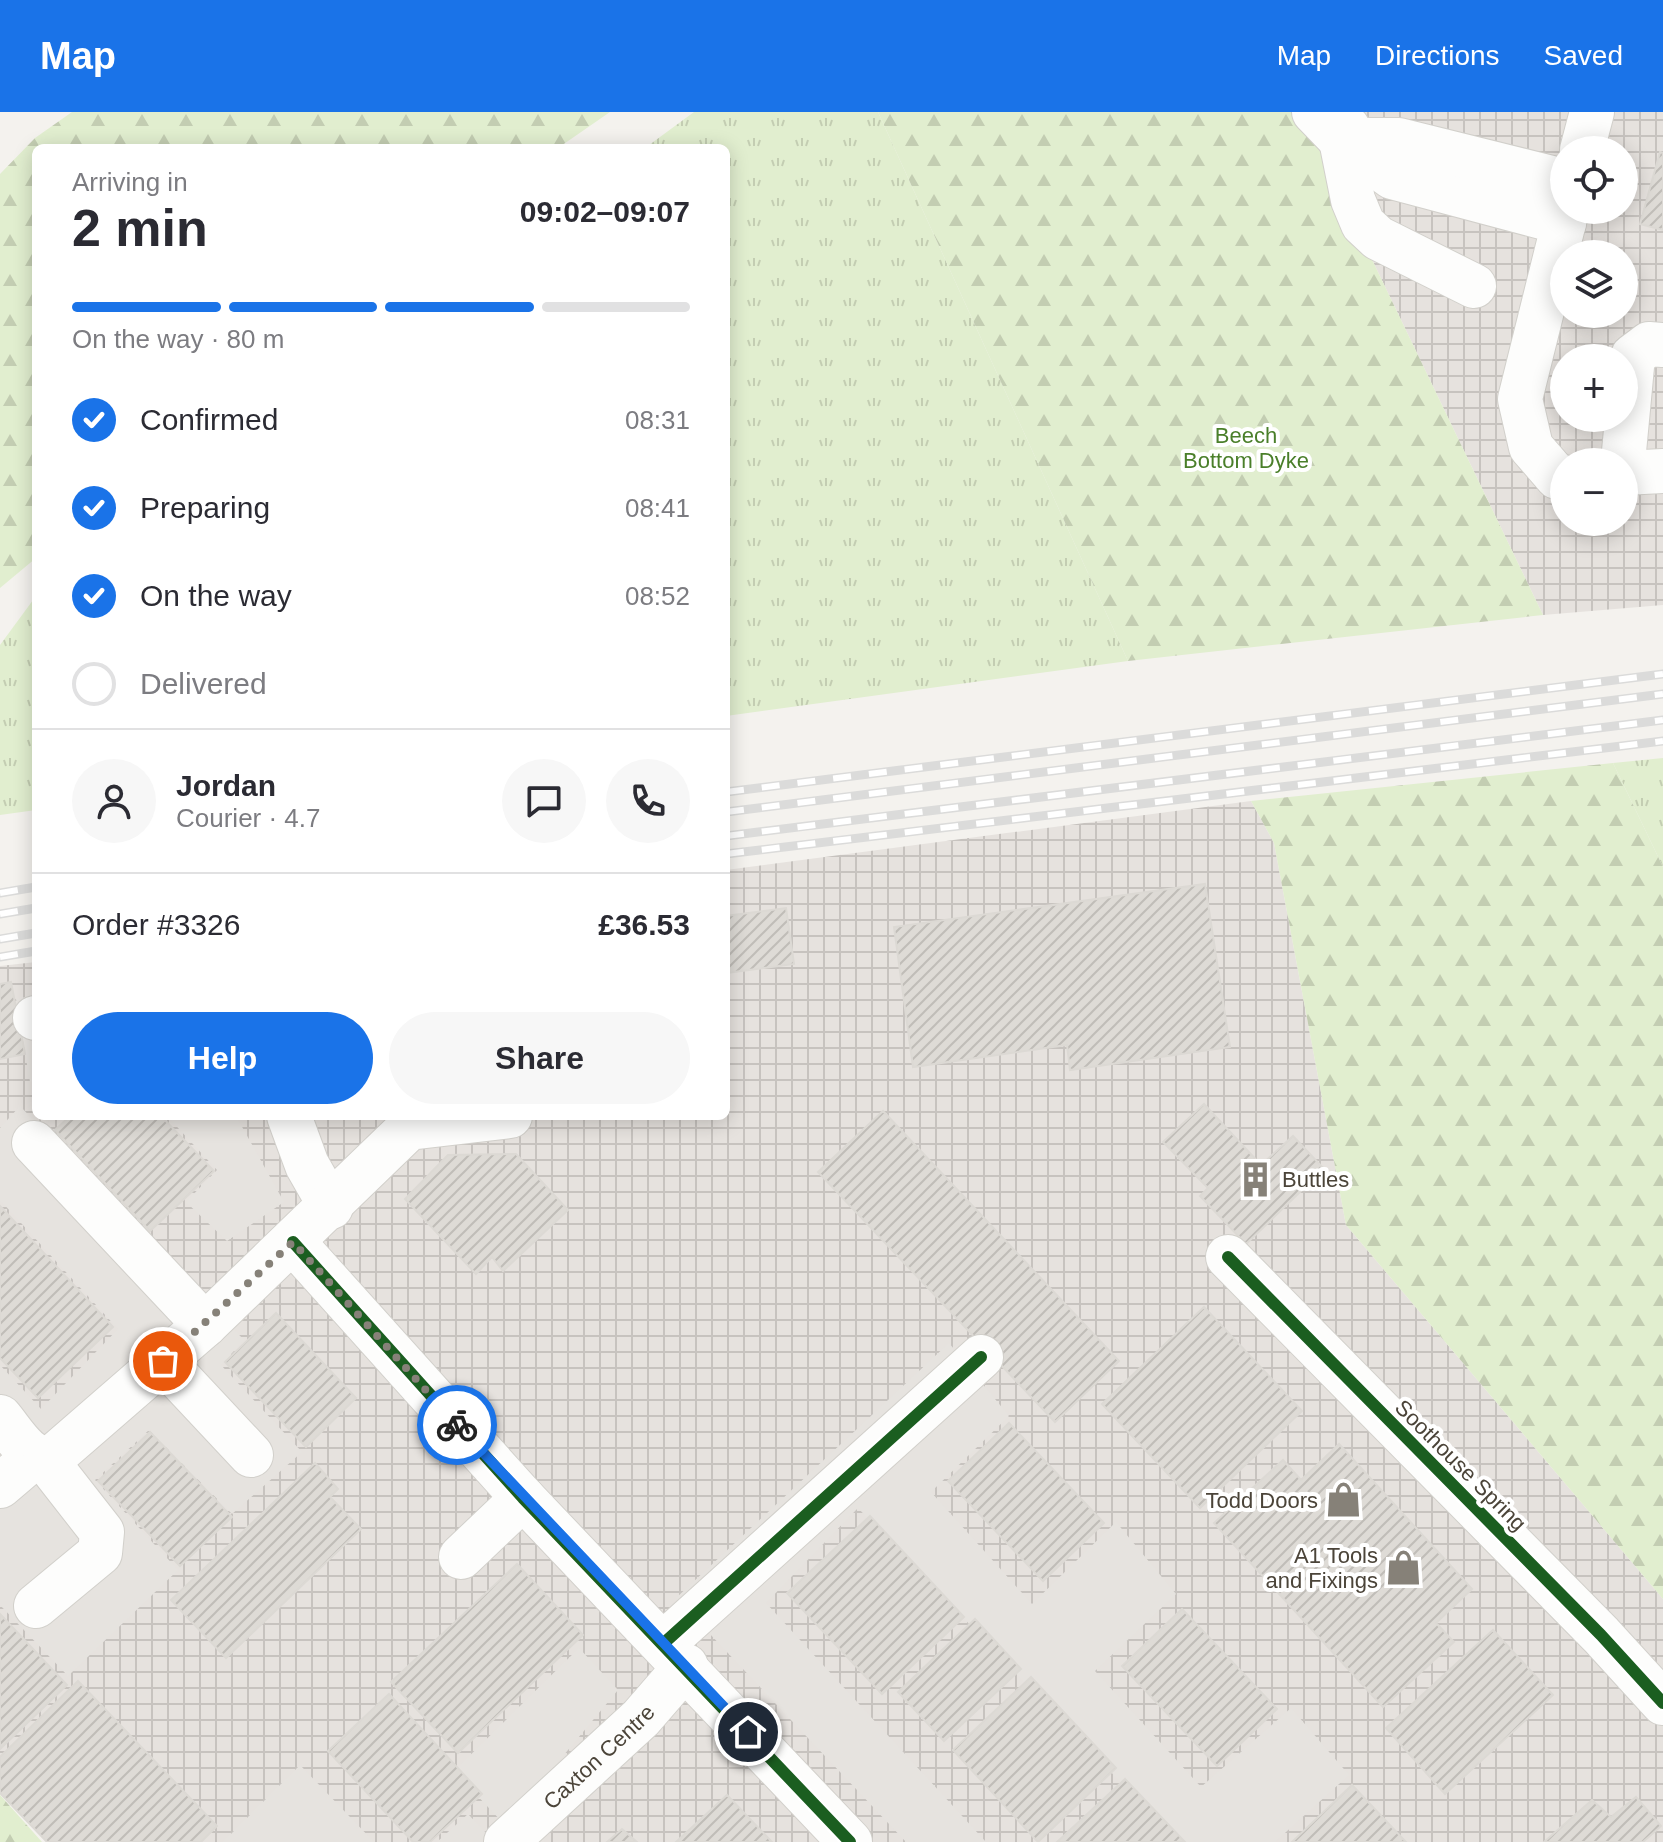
<!DOCTYPE html>
<html lang="en">
<head>
<meta charset="utf-8">
<style>
  body { margin:0; font-family:Helvetica,sans-serif; background:#f7f7f7; color:#2b2b33; height:100vh; display:flex; flex-direction:column; font-size:30px; white-space:nowrap }
  * { box-sizing:border-box; margin:0 }
  p { font-size:26px; color:#7c7c81 }
  .icon { flex:none; width:44px; height:44px; fill:none; stroke:currentColor; stroke-width:2; stroke-linecap:round; stroke-linejoin:round }
  .map { position:relative; flex:1; overflow:hidden }
  .drawer { position:absolute; left:32px; top:32px; width:698px; height:976px; display:flex; flex-direction:column; background:#fff; border-radius:12px; box-shadow:0 4px 20px #0003 }
  .drawer>* { flex:none }
  .controls { position:absolute; left:1550px; top:24px; display:grid; gap:16px }
  .controls a { display:grid; place-items:center; width:88px; height:88px; border-radius:50%; background:#fff; box-shadow:0 4px 20px #0003; font-size:40px }
  .pin { position:absolute; display:grid; place-items:center; width:68px; height:68px; color:#fff; margin:-34px; border:4px solid #fff; border-radius:50%; box-shadow:0 2px 8px #0007 }
  .courier { position:absolute; display:grid; place-items:center; width:80px; height:80px; margin:-40px; border:6px solid #1a73e8; border-radius:50%; background:#fff; color:#222; box-shadow:0 2px 10px #0007 }
  .head em { font-style:normal; font-weight:700 }
  .head div { display:flex; flex-direction:column-reverse }
  .head { display:flex; align-items:center; justify-content:space-between; height:136px; padding:0 40px }
  h1 { font-size:52px; font-weight:700; line-height:60px }
  .bar { display:grid; grid-template-columns:repeat(4,1fr); gap:12px 8px; align-content:center; height:96px; padding:0 40px }
  .bar i { height:10px; border-radius:6px; background:#e1e1e2 }
  .bar .on { background:#1a73e8 }
  .bar p { grid-column:span 4 }
  .line { display:flex; align-items:center; gap:20px; padding:0 40px; border-top:2px solid #e1e1e2 }
  .line div { flex:1 }
  .round { display:grid; place-items:center; flex:none; width:84px; height:84px; border-radius:42px; background:#f7f7f7 }
  ol { padding:0 40px; list-style:none }
  li { display:flex; align-items:center; gap:24px; height:88px }
  li p { margin-inline-start:auto }
  li .icon { padding:8px; border-radius:50%; background:#1a73e8; color:#fff; stroke-width:4 }
  li:last-child { color:#7c7c81 }
  li i { width:44px; height:44px; border:4px solid #e1e1e2; border-radius:50% }
  .cta { display:flex; gap:16px; margin-top:auto; padding:16px 40px }
  .cta a { flex:1; height:92px; border-radius:48px; background:#1a73e8; color:#fff; font-size:32px; font-weight:700; line-height:92px; text-align:center }
  .cta a+a { background:#f7f7f7; color:#2b2b33 }
  header { display:flex; align-items:center; gap:48px; box-sizing:border-box; height:112px; padding:0 40px; background:#1a73e8; color:#fff }
  header strong { font-size:38px }
  nav { display:flex; gap:44px; margin-inline-start:auto; font-size:28px }
  .map>svg:first-child { display:block }
  .industrial { fill:url(#industrial-grid); fill-rule:evenodd }
  .grass { fill:url(#grass-tufts) }
  .forest { fill:url(#forest-firs) }
  .parking { fill:#e6e3df }
  .building { fill:url(#building-hatch); stroke:#dcd9d4; stroke-width:2 }
  .lines { fill:none; stroke-linecap:round; stroke-linejoin:round }
  .minor-casing { stroke:#d2d0cb; stroke-width:46 }
  .minor { stroke:#fdfdfc; stroke-width:44 }
  .rail-casing { stroke:#dbdbda; stroke-width:9 }
  .rail { stroke:#fff; stroke-width:6; stroke-dasharray:18; stroke-linecap:butt }
  .cycleway-casing { stroke:#fff; stroke-width:17 }
  .cycleway { stroke:#1b5e20; stroke-width:12 }
  .done { stroke:#868178; stroke-width:8; stroke-dasharray:0 14.4 }
  .route { stroke:#1a73e8; stroke-width:10 }
  .labels { text-anchor:middle; stroke-width:8; stroke-linejoin:round; paint-order:stroke }
  .park-label { font-size:22px; fill:#4a7f2a; stroke:#fff }
  .poi-label { font-size:22px; fill:#4b4439; stroke:#fff; text-anchor:end }
  .street-label { font-size:22px; fill:#4b4439; stroke:#fff }
</style>
</head>
<body>
<header>
<strong>Map</strong>
<nav><a>Map</a><a>Directions</a><a>Saved</a></nav>
</header>
<div class="map">
<svg width="1663" height="1730" viewBox="0 0 1663 1730">
  <defs>
    <pattern id="industrial-grid" width="8" height="8" patternUnits="userSpaceOnUse" patternTransform="scale(2)"><rect width="8" height="8" fill="#e6e2de"/><path d="M0 4h8M4 0v8" fill="none" stroke="#c7c3bf"/></pattern>
    <pattern id="grass-tufts" width="24" height="20" patternUnits="userSpaceOnUse" patternTransform="scale(2)"><rect width="24" height="20" fill="#e1eecf"/><path d="M3 7l-1-3M5 7V3M7 7l1-3M15 17l-1-3M17 17v-4M19 17l1-3" fill="none" stroke="#c3cdb2"/></pattern>
    <pattern id="forest-firs" width="22" height="20" patternUnits="userSpaceOnUse" patternTransform="scale(2)"><rect width="22" height="20" fill="#e1eecf"/><path d="M5 1l3.5 6h-7zM16 11l3.5 6h-7z" fill="#c3cdb2"/></pattern>
    <pattern id="building-hatch" width="6" height="6" patternUnits="userSpaceOnUse" patternTransform="scale(2)"><rect width="6" height="6" fill="#dedbd6"/><path d="M-1 1l2-2M0 6l6-6M5 7l2-2" fill="none" stroke="#c0bdb8"/></pattern>
  </defs>
  <rect width="100%" height="100%" fill="#f4f2ee"/>
  <!-- industrial -->
  <path class="industrial" d="M1301 0H1663V493L1543 503ZM1564 38H1624V98H1564ZM1564 142H1624V202H1564ZM1564 246H1624V306H1564ZM1564 350H1624V410H1564Z
    M1251 689 1274 731 1346 1113 1663 1487V1730H53L0 1670V854L36 850V1004H726V758Z"/>
  <!-- grass -->
  <path class="grass" d="M694 0H878L1128 549 726 604V36H645Z
    M36 484V698L0 703V533Z
    M1663 646V755L1613 651Z"/>
  <!-- forest -->
  <path class="forest" d="M72 0H610L558 36H36V446L0 476V62L35 26Z
    M878 0H1301L1543 503 1128 549Z
    M1613 651 1663 755V1487L1346 1113 1274 731 1251 689Z
    M0 1683 42 1730H0Z"/>
  <!-- parking -->
  <path class="parking" d="M36 883V969L30 970 16 887Z
    M20 994 244 1228 221 1253 302 1340 232 1402 149 1318 95 1368 178 1458 68 1564 0 1493V1253L41 1297 118 1217 0 1088V1016Z
    M167 1004H236L284 1090 227 1129 186 1090 217 1058Z
    M949 1231 1009 1304 931 1380 1032 1492 1116 1410 1176 1482 1095 1559 1201 1675 1291 1596 1349 1663 1275 1730H1178L858 1396 766 1491 986 1730H906L676 1486Z
    M579 1536 618 1578 543 1668 544 1730H437L468 1702 492 1727 504 1712 454 1659Z
    M300 1653 374 1730H223Z"/>
  <!-- building -->
  <path class="building" d="M1660 40 1663 41V118L1640 112Z
    M1205 772 1230 935 1070 958 1067 933 913 955 894 815Z
    M786 796 794 852 726 861V804Z
    M11 870 25 942 0 947V872Z
    M1204 992 1261 1053 1293 1024 1324 1057 1246 1132 1200 1084 1208 1076 1163 1030Z
    M883 999 1119 1249 1055 1310 818 1060Z
    M70 1004H161L214 1059 150 1119 55 1018Z
    M516 1042 568 1098 503 1159 492 1145 476 1162 405 1087 448 1043Z
    M0 1094 113 1215 38 1286 0 1246Z
    M1204 1195 1302 1299 1200 1396 1102 1292Z
    M276 1201 356 1286 306 1335 225 1250Z
    M1009 1311 1104 1411 1043 1469 948 1369Z
    M150 1320 232 1405 180 1454 98 1369Z
    M1339 1332 1472 1477 1436 1511 1454 1530 1383 1595 1214 1411 1283 1348 1301 1368Z
    M315 1351 338 1377 330 1385 361 1417 226 1546 171 1488Z
    M870 1404 964 1505 882 1582 787 1481Z
    M517 1452 583 1523 458 1641 391 1570Z
    M1182 1497 1277 1597 1217 1654 1122 1554Z
    M0 1502 67 1573 0 1637Z
    M975 1507 1021 1557 944 1629 898 1580Z
    M1493 1518 1553 1583 1445 1682 1386 1616Z
    M1031 1565 1116 1656 1038 1730 953 1638Z
    M78 1569 217 1714 201 1730H47L0 1681V1645Z
    M389 1582 482 1682 430 1730H413L328 1639Z
    M1125 1667 1185 1730H1057Z
    M1352 1673 1406 1730H1292Z
    M727 1683 772 1730H676Z
    M1636 1685 1661 1714 1643 1730H1544L1592 1688 1611 1705Z
    M622 1717 637 1730H607Z"/>
  <g class="lines">
    <defs>
      <g id="minor">
        <path d="M1314 0 1341 28 1392 65 1564 111"/>
        <path d="M1348 16 1341 28 1353 88 1363 112 1378 126 1474 174"/>
        <path d="M1341 28H1399L1564 69"/>
        <path d="M1582 38 1592 0"/>
        <path d="M1623 350 1633 244 1649 232 1663 233"/>
        <path d="M1624 361 1663 359"/>
        <path d="M1564 365H1557L1531 335 1520 287 1567 98"/>
        <path d="M35 906H36"/>
        <path d="M289 1004 307 1053 331 1095"/>
        <path d="M34 1031 205 1213"/>
        <path d="M293 1130 523 1386 850 1730"/>
        <path d="M1228 1145 1601 1523 1663 1591"/>
        <path d="M163 1249 251 1343"/>
        <path d="M0 1305C14 1321 30 1353 54 1344L205 1213 409 1016 510 1004"/>
        <path d="M0 1374 34 1345"/>
        <path d="M461 1445 523 1386"/>
        <path d="M36 1494 100 1441 102 1420 45 1347"/>
        <path d="M664 1531 981 1245"/>
        <path id="s1" d="M506 1730 641 1606 686 1554"/>
      </g>
    </defs>
    <!-- minor casing -->
    <use href="#minor" class="minor-casing"/>
    <!-- minor -->
    <use href="#minor" class="minor"/>
    <defs>
      <path id="rail" d="M726 680 1663 562
        M726 700 1663 582
        M726 724 1663 608
        M726 742 1663 629
        M0 781 36 775
        M0 802 36 796
        M0 827 36 821
        M0 845 36 839"/>
    </defs>
    <!-- rail casing -->
    <use href="#rail" class="rail-casing"/>
    <!-- rail -->
    <use href="#rail" class="rail"/>
    <defs>
      <path id="cycleway" d="M293 1130 523 1386 850 1730
        M1228 1145 1601 1523 1663 1591
        M664 1531 981 1245"/>
    </defs>
    <!-- cycleway casing -->
    <use href="#cycleway" class="cycleway-casing"/>
    <!-- cycleway -->
    <use href="#cycleway" class="cycleway"/>
  </g>
  <g class="lines">
    <!-- done -->
    <path class="done" d="M163 1249 293 1130 457 1313"/>
    <!-- route -->
    <path class="route" d="M457 1313 748 1620"/>
  </g>
  <!-- icons -->
  <defs>
    <symbol id="building-bare" viewBox="-9 -9 18 18"><path d="M-4-6H4V6H1V3H-1V6H-4ZM-2.5-4.3h1.7v1.8h-1.7ZM.8-4.3h1.7v1.8H.8ZM-2.5-1h1.7V.8h-1.7ZM.8-1h1.7V.8H.8Z" fill="#868178" stroke="#fff" stroke-width="2.5" paint-order="stroke"/></symbol>
    <symbol id="shop-bare" viewBox="-9 -9 18 18"><path d="M-5-2.5h2.3a2.7 3.5 0 0 1 5.4 0H5L5.5 6h-11ZM-1.5-2.5h3a1.5 2.3 0 0 0-3 0Z" fill="#868178" stroke="#fff" stroke-width="2.5" paint-order="stroke"/></symbol>
  </defs>
  <g fill-rule="evenodd">
    <use href="#building-bare" x="1230" y="1042" width="51" height="51"/>
    <use href="#shop-bare" x="1318" y="1362" width="51" height="51"/>
    <use href="#shop-bare" x="1378" y="1430" width="51" height="51"/>
  </g>
  <g class="labels">
    <!-- park labels -->
    <g class="park-label">
      <text x="1246" y="331">Beech<tspan x="1246" dy="25">Bottom Dyke</tspan></text>
    </g>
    <!-- poi labels -->
    <g class="poi-label">
      <text x="1282" y="1075" text-anchor="start">Buttles</text>
      <text x="1318" y="1396">Todd Doors</text>
      <text x="1378" y="1451">A1 Tools<tspan x="1378" dy="25">and Fixings</tspan></text>
    </g>
    <!-- street labels -->
    <g class="street-label">
      <text transform="translate(1461 1353) rotate(45)" y="8">Soothouse Spring</text>
      <text dy="8" stroke="none"><textPath href="#s1" startOffset="126">Caxton Centre</textPath></text>
    </g>
  </g>
</svg>
<div class="controls">
<a><svg class="icon" aria-label="locate" viewBox="0 0 24 24"><circle cx="12" cy="12" r="6"/><path d="M12 2v4M12 18v4M2 12h4M18 12h4"/></svg></a>
<a><svg class="icon" aria-label="layers" viewBox="0 0 24 24"><path d="M12 4l9 5-9 5-9-5zM3 14l9 5 9-5"/></svg></a>
<a>+</a>
<a>−</a>
</div>
<div class="pin" style="left:163px;top:1249px;background:#ea580c"><svg class="icon" aria-label="bag" viewBox="0 0 24 24"><path d="M5 8h14l-1 12H6zM9 8a3 3 0 0 1 6 0"/></svg></div>
<div class="pin" style="left:748px;top:1620px;background:#1f2937"><svg class="icon" aria-label="home" viewBox="0 0 24 24"><path d="M3 11l9-7 9 7M6 9v11h12V9"/></svg></div>
<div class="courier" style="left:457px;top:1313px"><svg class="icon" aria-label="bike" viewBox="0 0 24 24"><circle cx="6" cy="16" r="4"/><circle cx="18" cy="16" r="4"/><path d="M6 16l4-8h5l3 8M10 8l3 8H6M13 5h3"/></svg></div>
<section class="drawer">
<div class="head"><div><h1>2 min</h1><p>Arriving in</p></div><em>09:02–09:07</em></div>
<div class="bar"><i class="on"></i><i class="on"></i><i class="on"></i><i></i><p>On the way · 80 m</p></div>
<ol>
<li><svg class="icon" aria-label="check" viewBox="0 0 24 24"><path d="M5 12l5 5 9-10"/></svg>Confirmed<p>08:31</p></li>
<li><svg class="icon" aria-label="check" viewBox="0 0 24 24"><path d="M5 12l5 5 9-10"/></svg>Preparing<p>08:41</p></li>
<li><svg class="icon" aria-label="check" viewBox="0 0 24 24"><path d="M5 12l5 5 9-10"/></svg>On the way<p>08:52</p></li>
<li><i></i>Delivered</li>
</ol>
<div class="line" style="height:144px"><a class="round"><svg class="icon" aria-label="person" viewBox="0 0 24 24"><circle cx="12" cy="8" r="4"/><path d="M4 21q1-7 8-7t8 7"/></svg></a><div><b>Jordan</b><p>Courier · 4.7</p></div><a class="round"><svg class="icon" aria-label="chat" viewBox="0 0 24 24"><path d="M4 5h16v11H9l-5 4z"/></svg></a><a class="round"><svg class="icon" aria-label="phone" viewBox="0 0 24 24"><path d="M5 4h4l2 5-3 2q2 4 5 5l2-3 5 2v4C11 20 4 13 5 4z"/></svg></a></div>
<div class="line" style="height:104px"><div>Order #3326</div><b>£36.53</b></div>
<div class="cta"><a>Help</a><a>Share</a></div>
</section>
</div>
</body>
</html>
